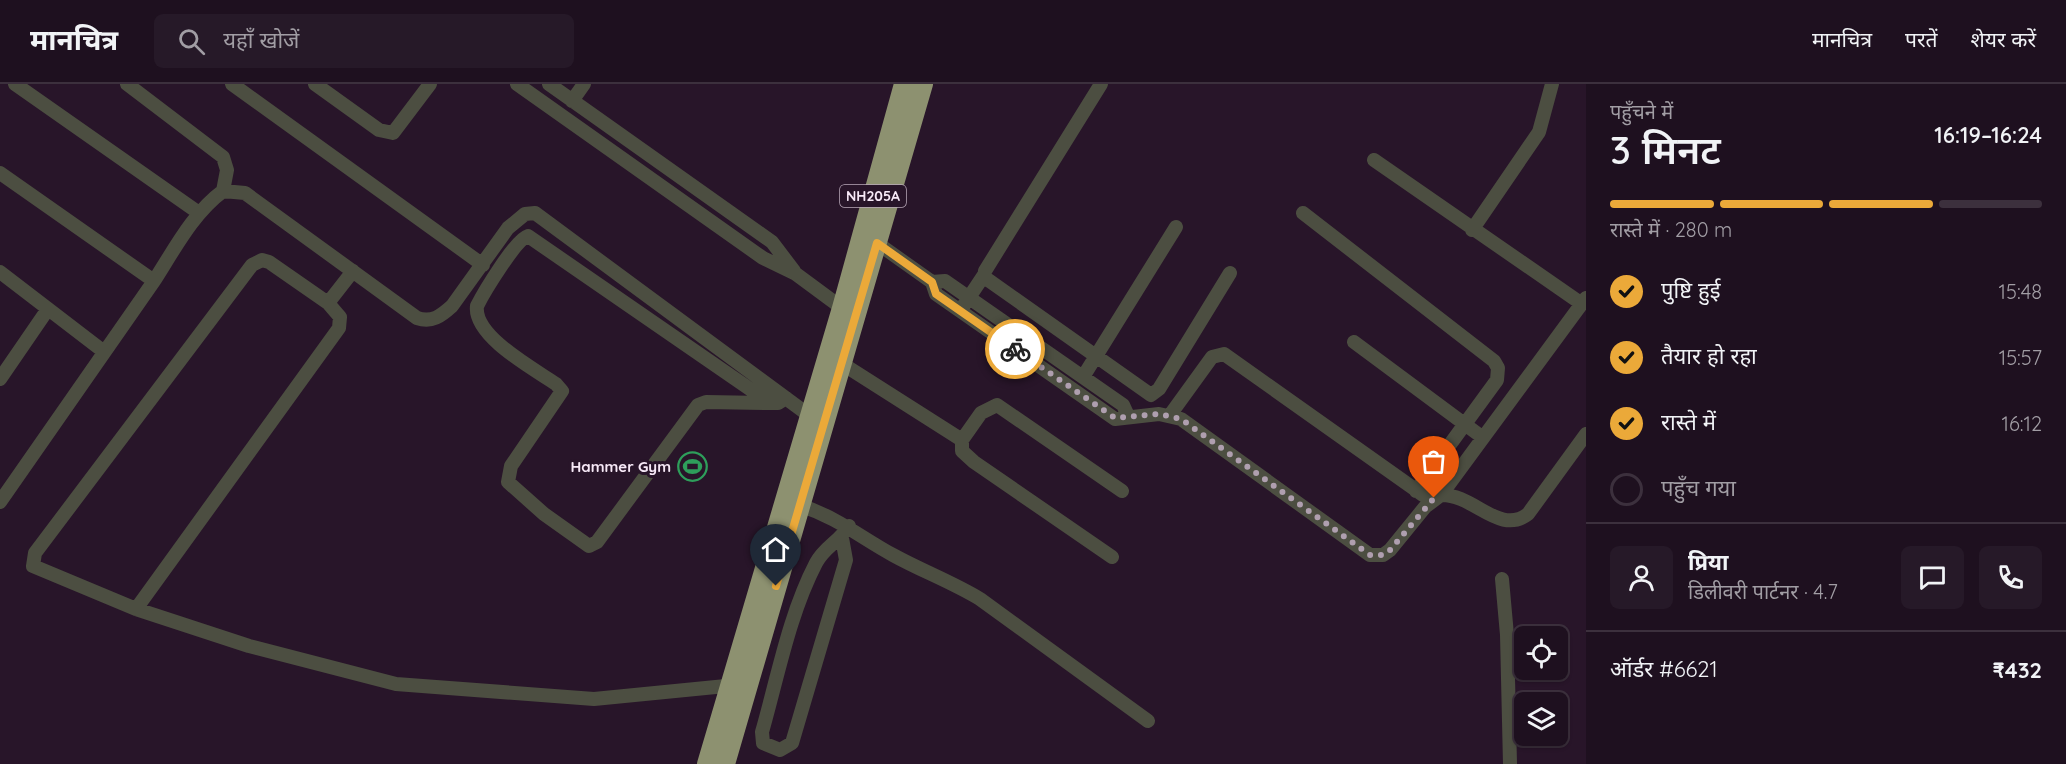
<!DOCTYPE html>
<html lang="hi">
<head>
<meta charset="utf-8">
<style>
  body { margin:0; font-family:Quicksand,"Noto Sans Devanagari",sans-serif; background:#261928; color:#f1f3f6; height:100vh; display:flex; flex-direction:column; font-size:22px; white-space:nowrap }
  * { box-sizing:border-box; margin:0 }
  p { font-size:20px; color:#a19da4 }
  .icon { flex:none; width:33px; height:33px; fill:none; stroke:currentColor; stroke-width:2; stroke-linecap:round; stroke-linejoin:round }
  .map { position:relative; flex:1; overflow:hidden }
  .drawer { display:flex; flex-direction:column; background:#1e101f; width:480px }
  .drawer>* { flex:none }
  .fabs { position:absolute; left:1514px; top:542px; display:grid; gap:12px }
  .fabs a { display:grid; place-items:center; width:54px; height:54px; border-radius:9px; background:#1e101f; box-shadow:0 2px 4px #0004,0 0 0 2px #3c303d; font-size:30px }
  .pin { position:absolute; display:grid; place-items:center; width:51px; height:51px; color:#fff; margin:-62px -26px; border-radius:50% 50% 50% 0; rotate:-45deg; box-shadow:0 0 6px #0007 }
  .pin .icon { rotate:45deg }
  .courier { position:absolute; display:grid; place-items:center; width:60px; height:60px; margin:-30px; border:4px solid #eba939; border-radius:50%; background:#fff; color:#222; box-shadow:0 2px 8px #0007 }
  .head em { font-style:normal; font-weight:600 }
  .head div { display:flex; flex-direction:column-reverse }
  .head { display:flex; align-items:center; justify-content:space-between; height:102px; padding:0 24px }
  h1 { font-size:39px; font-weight:600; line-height:45px }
  .bar { display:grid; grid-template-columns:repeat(4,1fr); gap:9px 6px; align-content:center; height:72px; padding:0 24px }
  .bar i { height:8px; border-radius:4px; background:#3c303d }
  .bar .current { background:#eba939 }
  .bar p { grid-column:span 4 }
  .line { display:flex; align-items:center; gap:15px; padding:0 24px; border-top:2px solid #3c303d }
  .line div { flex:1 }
  .round { display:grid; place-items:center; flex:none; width:63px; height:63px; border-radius:9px; background:#261928 }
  ol { padding:0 24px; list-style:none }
  li { display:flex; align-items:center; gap:18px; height:66px }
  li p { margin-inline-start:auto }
  li .icon { padding:6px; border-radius:50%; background:#eba939; color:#111; stroke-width:4 }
  li:last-child { color:#a19da4 }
  li i { width:33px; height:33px; border:3px solid #3c303d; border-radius:50% }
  header { display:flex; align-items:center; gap:36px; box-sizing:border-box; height:84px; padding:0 30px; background:#1e101f; border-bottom:2px solid #3c303d }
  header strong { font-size:28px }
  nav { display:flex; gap:33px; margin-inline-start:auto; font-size:21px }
  .search { width:420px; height:54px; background:#261928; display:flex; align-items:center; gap:15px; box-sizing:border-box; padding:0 21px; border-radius:9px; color:#a19da4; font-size:22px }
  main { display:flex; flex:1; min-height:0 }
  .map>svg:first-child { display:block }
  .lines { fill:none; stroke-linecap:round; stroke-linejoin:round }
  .minor { stroke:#4c4e41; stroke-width:14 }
  .highway { stroke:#8d9170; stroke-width:20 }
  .done { stroke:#af9faf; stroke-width:6; stroke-dasharray:0 10.8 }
  .route { stroke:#eba939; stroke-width:8 }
  .labels { text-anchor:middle; stroke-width:6; stroke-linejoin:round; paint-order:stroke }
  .shield { fill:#281529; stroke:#b9a9b9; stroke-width:1.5 }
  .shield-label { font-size:14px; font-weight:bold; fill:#f7e9f7 }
  .poi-label { font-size:15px; font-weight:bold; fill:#f7e9f7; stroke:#281529; text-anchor:end }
</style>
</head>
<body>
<header>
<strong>मानचित्र</strong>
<div class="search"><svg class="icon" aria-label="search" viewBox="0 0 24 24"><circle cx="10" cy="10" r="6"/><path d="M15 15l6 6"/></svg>यहाँ खोजें</div>
<nav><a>मानचित्र</a><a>परतें</a><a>शेयर करें</a></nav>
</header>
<main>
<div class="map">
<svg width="1586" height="680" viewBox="0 0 1586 680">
  <rect width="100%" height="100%" fill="#281529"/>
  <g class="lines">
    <!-- minor -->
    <path class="minor" d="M15 0 199 129
      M127 0 223 73 227 86 223 107
      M232 0 483 181
      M315 0 379 46 393 49 430 0
      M517 0 763 174 796 190 842 224
      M549 0 772 158 794 187
      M1101 0 985 187 984 193 1151 311 1159 305 1230 189
      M572 17 584 0
      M1374 76 1582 220
      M0 89 154 197C174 166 193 129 223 107L245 109 417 234C432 239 441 232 452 222L508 144 525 130 535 129 810 332
      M1303 129 1494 277 1498 284 1497 296 1416 407
      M1472 146 1539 48 1552 0
      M877 159 932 198 936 210 1115 335 1159 330 1181 335 1370 471H1383L1390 466 1425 423 1441 411C1474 410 1499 452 1528 430L1586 350
      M353 187 328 219 269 178 262 176 252 181 35 469 33 482 136 525 249 562 396 600 594 615 736 601
      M0 188 103 267
      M932 198 945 197 1123 321 1128 332
      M964 221 984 191
      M1354 258 1482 353
      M841 279 962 356 981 329 997 321 1122 407
      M1083 293 1176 143
      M0 295 48 225
      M770 319 706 318 698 321 597 458 589 462 544 430 508 398 511 382 562 307 556 300C534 285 473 252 477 222 484 208 516 155 528 152L770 319H778L786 314
      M1170 331 1212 273 1224 270 1423 411
      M962 356V367L974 378 1112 473
      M1441 411 1586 214
      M0 418 154 197
      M799 421C837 433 860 453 893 471 922 487 952 498 980 515L1148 637
      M842 454 846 476 792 659 780 666 763 659 762 648C778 592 789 531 816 479 824 463 840 457 849 442
      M1502 495 1507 551 1510 680
      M136 525 339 244 340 233 328 219"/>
    <!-- highway -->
    <path class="highway" d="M707 680 842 224 904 0
      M725 680 923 0"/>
  </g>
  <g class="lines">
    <!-- done -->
    <path class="done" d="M1015 265 1115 334 1159 330 1181 335 1370 471H1383L1390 466 1434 414"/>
    <!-- route -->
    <path class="route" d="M776 502 877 159 932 198 936 210 1015 265"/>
  </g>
  <!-- icons -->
  <defs>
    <symbol id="stadium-ring" viewBox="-11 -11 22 22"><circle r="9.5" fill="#281529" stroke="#2e9e5b" stroke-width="1.5"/><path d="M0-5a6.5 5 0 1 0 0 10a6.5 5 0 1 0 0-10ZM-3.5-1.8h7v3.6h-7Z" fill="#2e9e5b"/></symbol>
  </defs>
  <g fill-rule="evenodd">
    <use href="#stadium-ring" x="676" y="366" width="33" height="33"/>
  </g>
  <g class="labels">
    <!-- shield labels -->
    <rect class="shield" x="840" y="101" width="66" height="22" rx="4.5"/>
    <g class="shield-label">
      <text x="873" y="117">NH205A</text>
    </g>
    <!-- poi labels -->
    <g class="poi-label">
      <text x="671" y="388">Hammer Gym</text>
    </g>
  </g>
</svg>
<div class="fabs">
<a><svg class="icon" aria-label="locate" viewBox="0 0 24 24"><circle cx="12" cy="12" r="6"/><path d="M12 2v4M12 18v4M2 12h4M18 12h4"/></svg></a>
<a><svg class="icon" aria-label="layers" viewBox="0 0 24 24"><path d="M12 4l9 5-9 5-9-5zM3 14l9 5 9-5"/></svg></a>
</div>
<div class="pin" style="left:1434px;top:414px;background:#ea580c"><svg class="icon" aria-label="bag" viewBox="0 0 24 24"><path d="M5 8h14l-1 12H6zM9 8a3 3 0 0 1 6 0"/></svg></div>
<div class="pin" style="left:776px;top:502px;background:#1f2937"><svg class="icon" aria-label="home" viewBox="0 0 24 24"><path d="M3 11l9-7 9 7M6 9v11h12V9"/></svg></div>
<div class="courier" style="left:1015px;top:265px"><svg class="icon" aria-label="bike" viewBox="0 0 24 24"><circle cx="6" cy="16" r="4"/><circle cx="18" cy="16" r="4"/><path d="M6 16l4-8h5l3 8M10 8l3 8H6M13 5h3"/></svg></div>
</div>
<section class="drawer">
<div class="head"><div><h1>3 मिनट</h1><p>पहुँचने में</p></div><em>16:19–16:24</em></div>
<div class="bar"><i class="current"></i><i class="current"></i><i class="current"></i><i></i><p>रास्ते में · 280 m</p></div>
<ol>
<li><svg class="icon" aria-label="check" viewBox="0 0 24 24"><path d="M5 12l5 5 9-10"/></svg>पुष्टि हुई<p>15:48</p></li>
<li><svg class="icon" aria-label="check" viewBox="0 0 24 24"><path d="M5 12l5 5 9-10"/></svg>तैयार हो रहा<p>15:57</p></li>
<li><svg class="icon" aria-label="check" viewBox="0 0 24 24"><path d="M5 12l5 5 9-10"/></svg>रास्ते में<p>16:12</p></li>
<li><i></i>पहुँच गया</li>
</ol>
<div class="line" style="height:108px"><a class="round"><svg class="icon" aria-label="person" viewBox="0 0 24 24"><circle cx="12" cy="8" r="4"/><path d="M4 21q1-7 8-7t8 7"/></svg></a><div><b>प्रिया</b><p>डिलीवरी पार्टनर · 4.7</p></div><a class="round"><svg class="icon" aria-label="chat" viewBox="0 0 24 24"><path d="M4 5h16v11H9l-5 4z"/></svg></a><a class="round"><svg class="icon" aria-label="phone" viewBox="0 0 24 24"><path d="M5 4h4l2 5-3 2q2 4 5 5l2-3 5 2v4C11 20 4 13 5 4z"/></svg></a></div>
<div class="line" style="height:78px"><div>ऑर्डर #6621</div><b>₹432</b></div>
</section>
</main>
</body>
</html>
